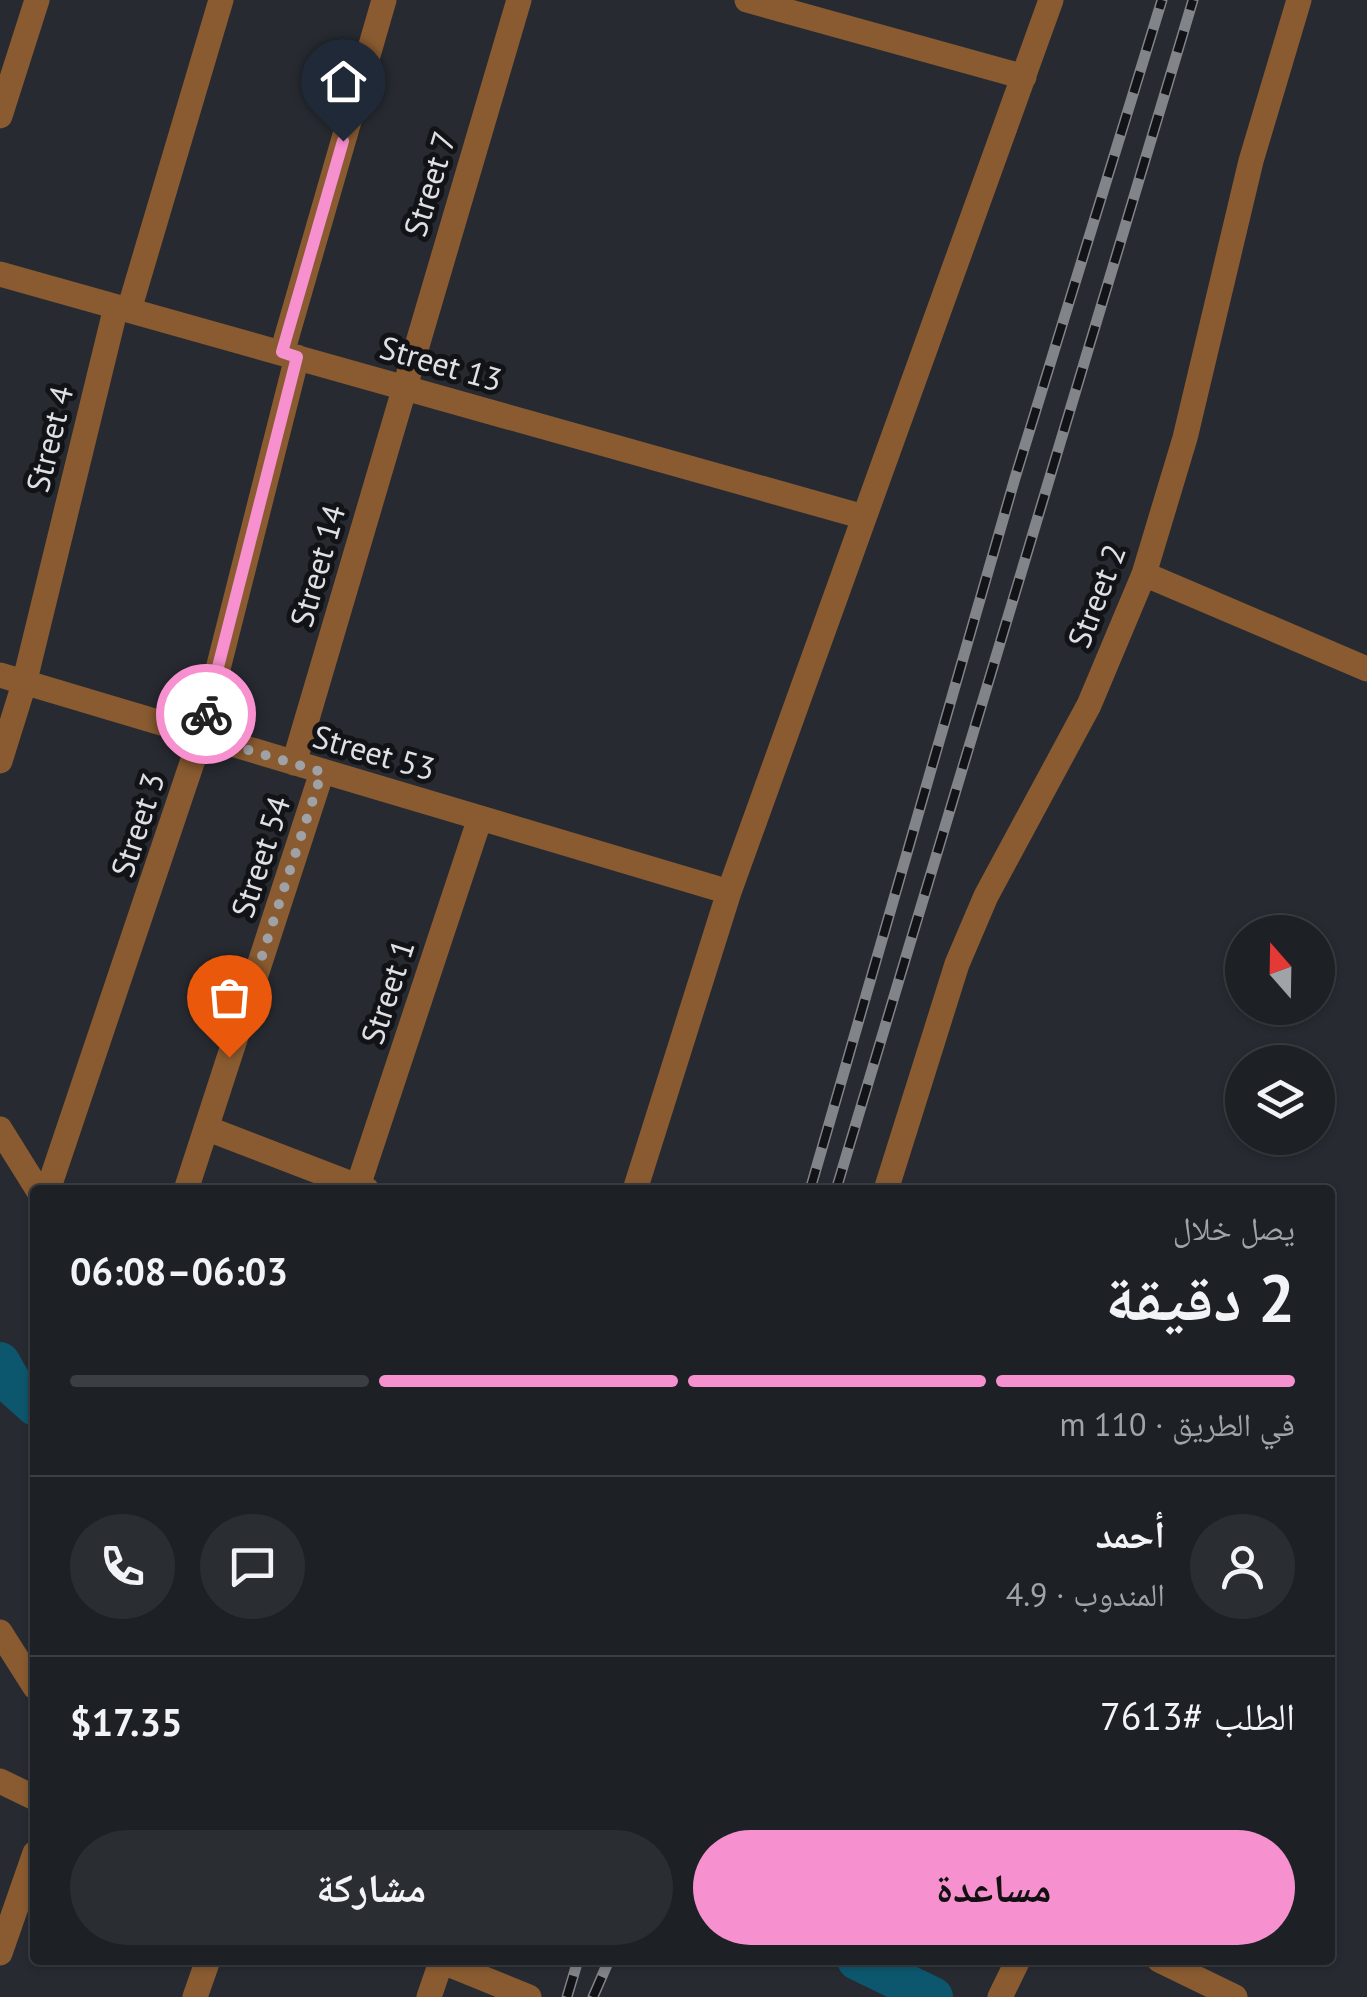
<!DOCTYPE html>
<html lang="ar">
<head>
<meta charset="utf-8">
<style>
  body { margin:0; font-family:"PT Sans","Noto Naskh Arabic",sans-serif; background:#2a2d32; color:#f1f3f6; direction:rtl; height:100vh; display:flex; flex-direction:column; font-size:38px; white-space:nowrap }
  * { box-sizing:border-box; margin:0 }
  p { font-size:32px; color:#a0a3a7 }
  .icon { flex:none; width:55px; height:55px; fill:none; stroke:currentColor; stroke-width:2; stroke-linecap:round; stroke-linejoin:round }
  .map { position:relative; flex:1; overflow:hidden; direction:ltr }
  .details { position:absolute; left:30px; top:1185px; width:1305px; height:780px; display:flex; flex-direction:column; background:#1d2025; border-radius:10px; box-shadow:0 2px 8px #0004,0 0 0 2px #3b3e42; direction:rtl }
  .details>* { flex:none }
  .needle { width:65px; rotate:340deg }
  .tools { position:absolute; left:1225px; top:915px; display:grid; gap:20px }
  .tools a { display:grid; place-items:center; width:110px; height:110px; border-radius:50%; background:#1d2025; box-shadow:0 2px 8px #0004,0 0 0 2px #3b3e42; font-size:50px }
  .pin { position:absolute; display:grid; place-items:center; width:85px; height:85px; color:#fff; margin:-102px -42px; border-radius:50% 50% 50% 0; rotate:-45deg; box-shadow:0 0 10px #0007 }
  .pin .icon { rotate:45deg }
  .courier { position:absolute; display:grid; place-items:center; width:100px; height:100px; margin:-50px; border:8px solid #f790ce; border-radius:50%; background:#fff; color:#222; box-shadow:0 2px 12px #0007 }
  .overview em { font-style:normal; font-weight:800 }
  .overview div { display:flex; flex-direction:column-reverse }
  .overview { display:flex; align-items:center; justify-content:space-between; height:170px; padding:0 40px }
  h1 { font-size:65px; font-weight:800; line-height:75px }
  .bar { display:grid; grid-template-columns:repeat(4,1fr); gap:15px 10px; align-content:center; height:120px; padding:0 40px }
  .bar i { height:12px; border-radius:8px; background:#3b3e42 }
  .bar .selected { background:#f790ce }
  .bar p { grid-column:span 4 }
  .line { display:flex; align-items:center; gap:25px; padding:0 40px; border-top:2px solid #3b3e42 }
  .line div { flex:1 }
  .round { display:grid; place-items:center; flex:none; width:105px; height:105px; border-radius:52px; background:#2a2d32 }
  .primary-button { display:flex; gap:20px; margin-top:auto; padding:20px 40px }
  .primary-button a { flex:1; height:115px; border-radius:60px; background:#f790ce; color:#111; font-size:40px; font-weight:800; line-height:115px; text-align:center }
  .primary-button a+a { background:#2a2d32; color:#f1f3f6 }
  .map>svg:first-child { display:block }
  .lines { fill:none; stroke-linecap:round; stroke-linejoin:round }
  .canal { stroke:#0d576e; stroke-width:40 }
  .minor { stroke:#8a5b30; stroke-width:25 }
  .rail-casing { stroke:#818489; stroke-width:11 }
  .rail { stroke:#121316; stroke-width:8; stroke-dasharray:22; stroke-linecap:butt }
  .done { stroke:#9ea1a6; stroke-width:10; stroke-dasharray:0 18 }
  .route { stroke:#f790ce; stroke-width:12 }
  .labels { text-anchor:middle; stroke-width:10; stroke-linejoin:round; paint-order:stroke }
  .street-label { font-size:32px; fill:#dee0e5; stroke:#121316 }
</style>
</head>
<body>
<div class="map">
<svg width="1367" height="1997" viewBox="0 0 1367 1997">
  <rect width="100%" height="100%" fill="#272b31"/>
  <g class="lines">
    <!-- canal -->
    <path class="canal" d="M0 1362 15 1388 35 1406
      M857 1960 933 1997"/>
    <!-- minor -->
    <path class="minor" d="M747 0 1024 77
      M0 116 37 0
      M0 274 864 517
      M129 310 221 0
      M282 353 384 0
      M1144 574 1367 669
      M0 675 729 892
      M0 761 24 684 116 307
      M294 763 519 0
      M206 1128 367 1190
      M0 1129 38 1190
      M358 1186 480 818
      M48 1190 201 736 297 357
      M186 1190 322 772
      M635 1190 729 892 1051 0
      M886 1190 957 964 986 896 1089 705 1144 574 1185 438 1251 161 1299 0
      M0 1632 35 1687
      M0 1781 35 1798
      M0 1953 35 1853
      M438 1960 529 1997
      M1159 1960 1235 1997
      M195 1997 208 1960
      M429 1997 441 1962
      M1000 1997 1018 1960"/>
    <defs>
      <path id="rail" d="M810 1190 1015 478 1162 0
        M836 1190 1193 0
        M567 1997 578 1960
        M593 1997 609 1960"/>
    </defs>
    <!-- rail casing -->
    <use href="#rail" class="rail-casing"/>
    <!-- rail -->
    <use href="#rail" class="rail"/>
  </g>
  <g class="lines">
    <!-- done -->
    <path class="done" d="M206 714 201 736 322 772 229 1057"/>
    <!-- route -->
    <path class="route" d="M206 714 297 357 282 352 343 141"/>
  </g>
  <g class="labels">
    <!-- street labels -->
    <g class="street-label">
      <text transform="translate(430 184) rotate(-73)" y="11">Street 7</text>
      <text transform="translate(441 364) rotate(16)" y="11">Street 13</text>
      <text transform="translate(50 439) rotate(-76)" y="11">Street 4</text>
      <text transform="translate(318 566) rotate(-74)" y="11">Street 14</text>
      <text transform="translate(1097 596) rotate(-69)" y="11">Street 2</text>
      <text transform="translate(374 753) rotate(16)" y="11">Street 53</text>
      <text transform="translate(138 825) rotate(-72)" y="11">Street 3</text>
      <text transform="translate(261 857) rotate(-72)" y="11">Street 54</text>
      <text transform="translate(388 992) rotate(-72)" y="11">Street 1</text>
    </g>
  </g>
</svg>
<div class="tools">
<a><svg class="needle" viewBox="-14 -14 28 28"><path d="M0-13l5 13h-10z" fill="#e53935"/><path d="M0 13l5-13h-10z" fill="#a0a3a7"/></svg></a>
<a><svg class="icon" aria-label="layers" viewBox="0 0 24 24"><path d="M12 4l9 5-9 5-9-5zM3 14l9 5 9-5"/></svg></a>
</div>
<div class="pin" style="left:229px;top:1057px;background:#ea580c"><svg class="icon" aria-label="bag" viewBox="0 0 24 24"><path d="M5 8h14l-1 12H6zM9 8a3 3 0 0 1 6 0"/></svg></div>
<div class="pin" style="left:343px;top:141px;background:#1f2937"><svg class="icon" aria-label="home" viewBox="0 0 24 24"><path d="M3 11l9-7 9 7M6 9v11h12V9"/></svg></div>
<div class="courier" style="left:206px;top:714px"><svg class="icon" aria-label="bike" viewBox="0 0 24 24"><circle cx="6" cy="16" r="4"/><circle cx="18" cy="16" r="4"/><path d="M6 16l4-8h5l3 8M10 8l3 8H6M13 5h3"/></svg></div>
<section class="details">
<div class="overview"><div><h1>2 دقيقة</h1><p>يصل خلال</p></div><em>06:03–06:08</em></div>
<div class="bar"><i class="selected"></i><i class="selected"></i><i class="selected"></i><i></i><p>في الطريق · 110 m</p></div>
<div class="line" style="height:180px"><a class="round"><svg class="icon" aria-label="person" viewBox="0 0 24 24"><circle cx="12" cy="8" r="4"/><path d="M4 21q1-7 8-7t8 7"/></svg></a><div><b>أحمد</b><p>المندوب · 4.9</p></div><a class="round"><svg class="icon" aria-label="chat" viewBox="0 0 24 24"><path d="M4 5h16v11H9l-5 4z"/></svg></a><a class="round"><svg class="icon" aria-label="phone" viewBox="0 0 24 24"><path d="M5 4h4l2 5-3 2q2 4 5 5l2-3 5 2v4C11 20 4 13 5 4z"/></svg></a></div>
<div class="line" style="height:130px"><div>الطلب #7613</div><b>$17.35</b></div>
<div class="primary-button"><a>مساعدة</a><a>مشاركة</a></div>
</section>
</div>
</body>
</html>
